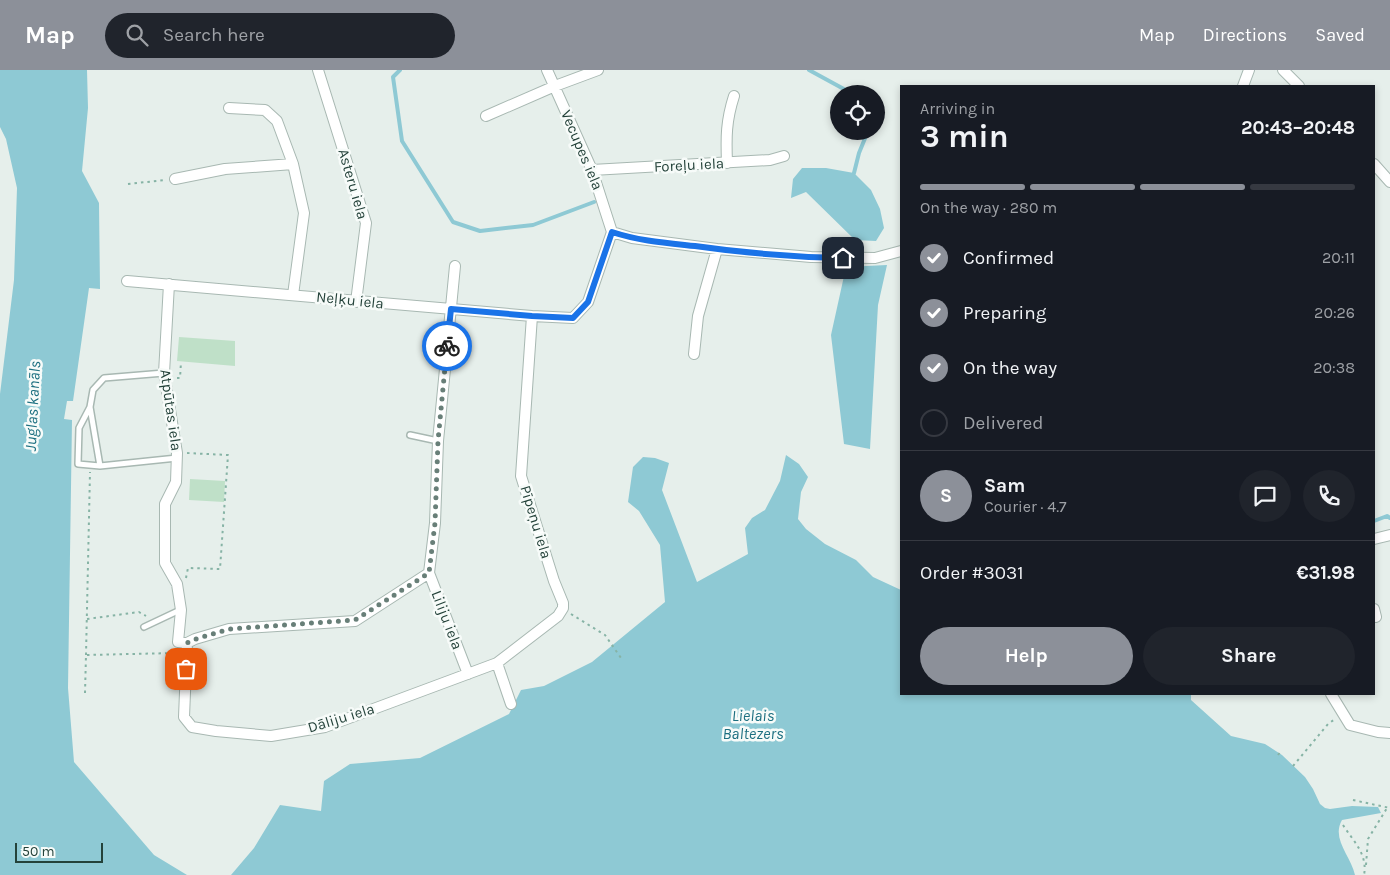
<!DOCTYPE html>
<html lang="en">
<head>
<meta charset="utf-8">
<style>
  body { margin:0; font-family:Karla,sans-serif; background:#20242c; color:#f1f3f6; height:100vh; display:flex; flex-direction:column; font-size:19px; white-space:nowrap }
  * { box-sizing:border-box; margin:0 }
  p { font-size:16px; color:#9ea1a6 }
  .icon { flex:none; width:28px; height:28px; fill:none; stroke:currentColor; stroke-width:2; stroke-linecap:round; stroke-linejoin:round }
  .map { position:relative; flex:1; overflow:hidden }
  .side { position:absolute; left:900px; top:15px; width:475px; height:610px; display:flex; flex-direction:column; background:#171b24; border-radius:0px; box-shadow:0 2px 8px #0003 }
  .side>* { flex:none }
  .controls { position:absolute; left:830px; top:15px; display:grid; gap:10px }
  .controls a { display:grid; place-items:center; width:55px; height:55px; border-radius:50%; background:#171b24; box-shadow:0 2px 8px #0003; font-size:25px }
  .scale { position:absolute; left:15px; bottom:12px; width:88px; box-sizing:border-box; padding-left:5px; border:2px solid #24423a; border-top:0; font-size:14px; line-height:18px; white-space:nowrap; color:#24423a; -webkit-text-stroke:4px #f7fbf9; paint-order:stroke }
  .pin { position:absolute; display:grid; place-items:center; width:42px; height:42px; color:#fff; margin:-21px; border-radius:10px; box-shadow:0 2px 8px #0006 }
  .courier { position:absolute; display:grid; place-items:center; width:50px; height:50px; margin:-25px; border:4px solid #1a73e8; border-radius:50%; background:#fff; color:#222; box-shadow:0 1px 6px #0007 }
  .overview em { font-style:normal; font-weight:700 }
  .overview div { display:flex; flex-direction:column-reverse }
  .overview { display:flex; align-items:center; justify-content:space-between; height:85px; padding:0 20px }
  h1 { font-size:32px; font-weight:700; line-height:38px }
  .bar { display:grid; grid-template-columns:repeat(4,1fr); gap:8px 5px; align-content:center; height:60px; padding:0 20px }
  .bar i { height:6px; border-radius:4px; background:#363941 }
  .bar .current { background:#8c9099 }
  .bar p { grid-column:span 4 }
  .line { display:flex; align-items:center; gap:12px; padding:0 20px; border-top:1px solid #363941 }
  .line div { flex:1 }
  .round { display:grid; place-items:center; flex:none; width:52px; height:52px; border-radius:26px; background:#20242c }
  ol { padding:0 20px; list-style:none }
  li { display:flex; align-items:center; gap:15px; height:55px }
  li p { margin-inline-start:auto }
  li .icon { padding:5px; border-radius:50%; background:#8c9099; color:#fff; stroke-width:4 }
  li:last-child { color:#9ea1a6 }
  li i { width:28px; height:28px; border:2px solid #363941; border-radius:50% }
  .button { display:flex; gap:10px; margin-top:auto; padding:10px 20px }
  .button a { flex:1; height:58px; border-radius:30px; background:#8c9099; color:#fff; font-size:20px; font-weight:700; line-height:58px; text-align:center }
  .button a+a { background:#20242c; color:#f1f3f6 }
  header { display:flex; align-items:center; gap:30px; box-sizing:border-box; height:70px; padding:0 25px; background:#8c9099; color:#fff }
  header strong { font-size:24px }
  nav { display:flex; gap:28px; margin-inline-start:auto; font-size:18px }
  .search { width:350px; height:45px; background:#20242c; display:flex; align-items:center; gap:12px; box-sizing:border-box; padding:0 18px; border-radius:28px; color:#9ea1a6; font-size:19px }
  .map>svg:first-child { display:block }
  .park { fill:#bfe0c8 }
  .water { fill:#8ec9d4 }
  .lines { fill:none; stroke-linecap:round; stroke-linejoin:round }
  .stream { stroke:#8ec9d4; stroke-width:4 }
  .service-casing { stroke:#a8b8b2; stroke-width:8 }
  .minor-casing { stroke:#a8b8b2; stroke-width:12 }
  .path { stroke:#86b3a5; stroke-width:2; stroke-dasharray:2.5 4; stroke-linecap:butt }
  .service { stroke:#fff; stroke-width:5 }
  .minor { stroke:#fff; stroke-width:10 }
  .done { stroke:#687f78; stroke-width:5; stroke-dasharray:0 9 }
  .route { stroke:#1a73e8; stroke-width:6 }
  .labels { text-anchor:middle; stroke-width:5; stroke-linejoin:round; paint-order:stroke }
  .street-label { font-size:15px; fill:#24423a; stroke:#f7fbf9 }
  .water-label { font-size:16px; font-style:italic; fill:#1c6f80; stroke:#f7fbf9 }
</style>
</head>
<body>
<header>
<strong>Map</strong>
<div class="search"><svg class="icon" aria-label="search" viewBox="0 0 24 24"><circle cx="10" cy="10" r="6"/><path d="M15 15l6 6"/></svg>Search here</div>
<nav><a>Map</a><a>Directions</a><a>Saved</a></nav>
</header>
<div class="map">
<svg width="1390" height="805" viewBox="0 0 1390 805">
  <rect width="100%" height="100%" fill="#e6efeb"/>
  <!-- park -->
  <path class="park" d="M179 267 235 271V296L177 291Z
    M190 409 225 411 224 432 189 430Z"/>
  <!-- water -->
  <path class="water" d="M0 0H87L88 38 82 101 99 133 100 219 89 218 73 331H67L64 349 72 350 68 618 74 692 154 785 187 805H0V324L14 210 17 118 6 69 0 57Z
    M802 98H826L854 103 871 120 880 139 884 158 876 171 855 170 806 122 791 128 793 109Z
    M887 195 878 235 870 379 844 374 831 265 846 197Z
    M786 385 799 394 808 407 801 422 798 449 806 459 825 474 856 490 873 507 901 520V624H1191V630L1231 666 1265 674 1282 685 1305 707 1313 719 1320 734 1325 738 1330 739 1352 736 1378 737 1381 743 1342 750C1331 769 1351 786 1355 805H231L254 778 280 735 321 741 324 711 350 694 420 688 509 644 521 620 544 616 592 592 665 532 660 475 639 441 628 432 633 397 643 387 655 388 669 393 662 420 697 512 748 484 745 458 752 448 765 440 780 411Z"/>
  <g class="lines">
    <!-- stream -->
    <path class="stream" d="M400 0 393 7 402 71 453 152 480 161 533 155 594 132
      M809 0 853 24
      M854 103 859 83 868 61
      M1374 451 1387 446 1390 448"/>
    <defs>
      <path id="service" d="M164 303 104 308 93 320 90 337 100 396 177 388
        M90 337 79 358 78 394 100 396
        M410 365 438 371
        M144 557 180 540"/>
      <path id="minor" d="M318 0 366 153 356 232
        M547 0 592 100 612 162
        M1283 0 1299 16
        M1243 16 1249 0
        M229 38 265 40 277 51 293 94 304 143 293 225
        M486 46 555 16 598 0
        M727 93C726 67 726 51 734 26
        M1374 94 1390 112
        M592 100 770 90 784 86
        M175 109 225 99 293 94
        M612 162 632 168 717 179 811 187 875 188 901 181
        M455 196 438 371 435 453 429 503 468 604
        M127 211 532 246 573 248 588 232 612 162
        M169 214 164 303 177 383 176 412 165 434V493L177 514 181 540 178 572 187 573
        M694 284 698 246 717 179
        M1374 469 1390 465
        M429 503 355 551 229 559 195 569 187 573 184 647 192 657 216 661 271 666 325 657 497 593 558 546 563 538V533L554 511 521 406 532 246
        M1374 539 1376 547
        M497 593 511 634
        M1331 624 1350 655 1378 662 1390 663"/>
    </defs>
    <!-- service casing -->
    <use href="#service" class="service-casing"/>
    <!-- minor casing -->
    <use href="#minor" class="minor-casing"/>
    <!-- path -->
    <path class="path" d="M128 114 165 110
      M177 308H180L181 292
      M186 508 188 498 220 499 228 385 187 383
      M571 544 605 565 621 588
      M87 549 139 542 146 546
      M86 585 90 402
      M85 623 86 585 176 583
      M1278 685 1281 681
      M1293 696 1328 654 1335 649
      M1353 730 1390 738
      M1343 755C1353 771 1368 784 1364 805
      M1366 795 1368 769 1387 738"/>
    <!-- service -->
    <use href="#service" class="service"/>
    <!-- minor -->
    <use href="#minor" class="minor"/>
  </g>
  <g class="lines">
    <!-- done -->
    <path class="done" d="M186 599 187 573 196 569 229 559 355 550 429 503 435 453 438 371 447 276"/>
    <!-- route -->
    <path class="route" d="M447 276 451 239 532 246 573 248 588 232 612 162C639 171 667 173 695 176 744 183 794 187 843 188"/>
  </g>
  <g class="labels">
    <!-- street labels -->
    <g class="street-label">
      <text transform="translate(582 80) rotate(67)" y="5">Vecupes iela</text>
      <text transform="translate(689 95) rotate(-3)" y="5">Foreļu iela</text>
      <text transform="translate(353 114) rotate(74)" y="5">Asteru iela</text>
      <text transform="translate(350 230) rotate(6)" y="5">Neļķu iela</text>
      <text transform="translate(171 340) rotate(82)" y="5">Atpūtas iela</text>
      <text transform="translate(536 452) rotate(73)" y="5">Pīpeņu iela</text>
      <text transform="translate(447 550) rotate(69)" y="5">Liliju iela</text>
      <text transform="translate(341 648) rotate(-17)" y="5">Dāliju iela</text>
    </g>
    <!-- water labels -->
    <g class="water-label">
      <text transform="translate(32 336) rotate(-87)" y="6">Juglas kanāls</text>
      <text x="753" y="651">Lielais<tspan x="753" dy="18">Baltezers</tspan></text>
    </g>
  </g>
</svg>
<div class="controls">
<a><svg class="icon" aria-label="locate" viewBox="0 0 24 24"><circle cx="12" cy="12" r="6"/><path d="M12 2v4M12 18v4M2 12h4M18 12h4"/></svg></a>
</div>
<div class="scale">50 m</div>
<div class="pin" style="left:186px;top:599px;background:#ea580c"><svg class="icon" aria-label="bag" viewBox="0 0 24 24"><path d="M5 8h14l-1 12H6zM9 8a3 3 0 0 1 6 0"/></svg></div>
<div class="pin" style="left:843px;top:188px;background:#1f2937"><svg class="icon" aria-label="home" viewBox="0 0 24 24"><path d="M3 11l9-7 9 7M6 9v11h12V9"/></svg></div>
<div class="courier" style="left:447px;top:276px"><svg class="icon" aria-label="bike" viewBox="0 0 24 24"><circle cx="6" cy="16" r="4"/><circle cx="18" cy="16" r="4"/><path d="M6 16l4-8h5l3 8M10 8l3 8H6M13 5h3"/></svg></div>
<section class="side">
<div class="overview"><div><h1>3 min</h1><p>Arriving in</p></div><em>20:43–20:48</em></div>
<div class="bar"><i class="current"></i><i class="current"></i><i class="current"></i><i></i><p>On the way · 280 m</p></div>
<ol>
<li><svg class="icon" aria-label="check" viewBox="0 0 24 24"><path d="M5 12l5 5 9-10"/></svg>Confirmed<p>20:11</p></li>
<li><svg class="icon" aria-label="check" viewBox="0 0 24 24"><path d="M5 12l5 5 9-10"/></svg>Preparing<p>20:26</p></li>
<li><svg class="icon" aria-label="check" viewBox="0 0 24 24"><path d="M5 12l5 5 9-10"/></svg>On the way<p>20:38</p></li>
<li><i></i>Delivered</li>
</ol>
<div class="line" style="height:90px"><b class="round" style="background:#8c9099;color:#fff">S</b><div><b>Sam</b><p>Courier · 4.7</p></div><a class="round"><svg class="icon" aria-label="chat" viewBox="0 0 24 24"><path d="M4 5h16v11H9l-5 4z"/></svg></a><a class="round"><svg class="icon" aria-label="phone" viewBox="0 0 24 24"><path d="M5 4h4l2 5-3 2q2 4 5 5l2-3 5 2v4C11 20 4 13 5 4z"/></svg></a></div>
<div class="line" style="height:65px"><div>Order #3031</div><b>€31.98</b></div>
<div class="button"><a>Help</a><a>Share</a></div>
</section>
</div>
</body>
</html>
